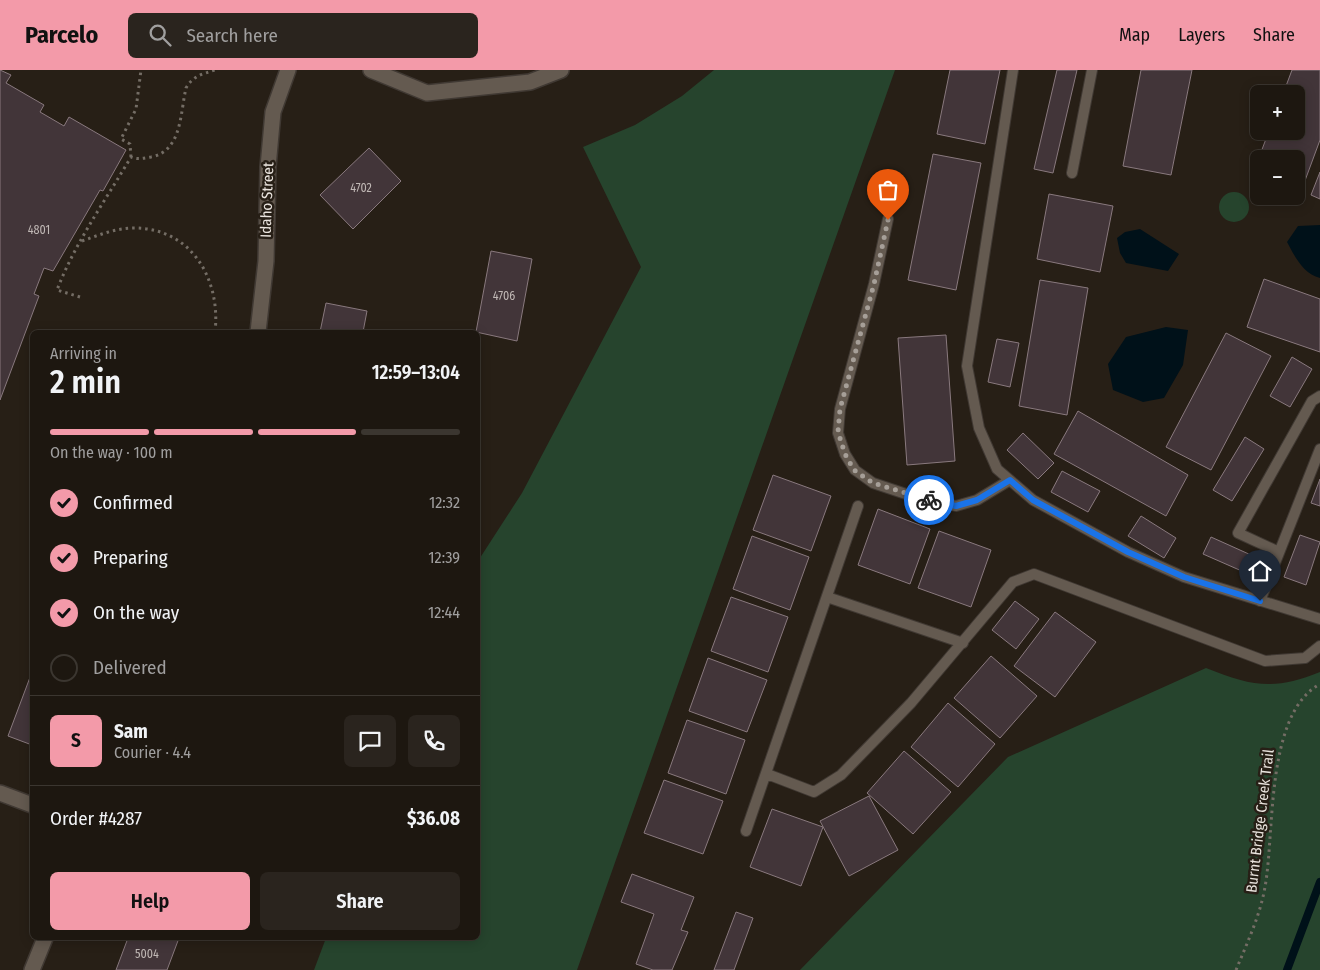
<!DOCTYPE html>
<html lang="en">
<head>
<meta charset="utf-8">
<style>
  body { margin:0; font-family:"Fira Sans Condensed",sans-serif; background:#2a241e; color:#f1f3f6; height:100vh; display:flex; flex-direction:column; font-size:19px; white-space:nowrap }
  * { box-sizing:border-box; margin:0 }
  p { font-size:16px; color:#a09f9f }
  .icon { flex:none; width:28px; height:28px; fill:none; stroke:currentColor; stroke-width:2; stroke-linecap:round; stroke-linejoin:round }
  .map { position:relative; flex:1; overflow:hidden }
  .panel { position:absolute; left:30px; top:260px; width:450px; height:610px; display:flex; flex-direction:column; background:#1d1710; border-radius:8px; box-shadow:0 2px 12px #0003,0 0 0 1px #3b3630 }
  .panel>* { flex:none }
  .fabs { position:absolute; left:1250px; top:15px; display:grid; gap:10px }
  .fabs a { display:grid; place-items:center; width:55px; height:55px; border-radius:8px; background:#1d1710; box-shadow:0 2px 12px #0003,0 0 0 1px #3b3630; font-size:25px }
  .pin { position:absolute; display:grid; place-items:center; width:42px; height:42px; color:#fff; margin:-51px -21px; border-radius:50% 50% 50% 0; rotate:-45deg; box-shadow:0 0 5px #0007 }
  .pin .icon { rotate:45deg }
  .courier { position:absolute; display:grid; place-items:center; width:50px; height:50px; margin:-25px; border:4px solid #1a73e8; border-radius:50%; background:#fff; color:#222; box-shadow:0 1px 6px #0007 }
  .overview em { font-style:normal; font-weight:600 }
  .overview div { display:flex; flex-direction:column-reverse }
  .overview { display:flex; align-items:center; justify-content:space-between; height:85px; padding:0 20px }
  h1 { font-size:32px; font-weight:600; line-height:38px }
  .bar { display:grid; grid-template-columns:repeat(4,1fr); gap:8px 5px; align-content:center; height:60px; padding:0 20px }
  .bar i { height:6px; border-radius:4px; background:#3b3630 }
  .bar .current { background:#f39aa9 }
  .bar p { grid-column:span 4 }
  .line { display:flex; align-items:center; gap:12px; padding:0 20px; border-top:1px solid #3b3630 }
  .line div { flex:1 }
  .round { display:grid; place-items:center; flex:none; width:52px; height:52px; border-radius:8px; background:#2a241e }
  ol { padding:0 20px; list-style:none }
  li { display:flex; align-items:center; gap:15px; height:55px }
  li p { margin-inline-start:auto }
  li .icon { padding:5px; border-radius:50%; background:#f39aa9; color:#111; stroke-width:4 }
  li:last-child { color:#a09f9f }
  li i { width:28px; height:28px; border:2px solid #3b3630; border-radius:50% }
  .button { display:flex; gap:10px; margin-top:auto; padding:10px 20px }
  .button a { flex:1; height:58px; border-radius:8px; background:#f39aa9; color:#111; font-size:20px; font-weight:600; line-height:58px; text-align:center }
  .button a+a { background:#2a241e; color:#f1f3f6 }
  header { display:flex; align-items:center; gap:30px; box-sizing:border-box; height:70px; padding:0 25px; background:#f39aa9; color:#111 }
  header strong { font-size:24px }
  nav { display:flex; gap:28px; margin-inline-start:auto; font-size:18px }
  .search { width:350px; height:45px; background:#2a241e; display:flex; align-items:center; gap:12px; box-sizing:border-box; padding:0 18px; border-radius:8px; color:#a09f9f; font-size:19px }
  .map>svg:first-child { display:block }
  .green { fill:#26442d }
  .water { fill:#001119 }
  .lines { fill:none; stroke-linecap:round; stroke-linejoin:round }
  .stream { stroke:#001119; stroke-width:8 }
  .building { fill:#423539; stroke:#89797e }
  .service-casing { stroke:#403933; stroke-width:12 }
  .minor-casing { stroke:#403933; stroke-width:18 }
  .path { stroke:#746d65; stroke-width:3; stroke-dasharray:2.5 4; stroke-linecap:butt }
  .service { stroke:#645a50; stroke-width:10 }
  .minor { stroke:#645a50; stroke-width:15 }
  .done { stroke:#a69f98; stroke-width:5; stroke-dasharray:0 9 }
  .route { stroke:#1a73e8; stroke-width:6 }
  .labels { text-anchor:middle; stroke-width:5; stroke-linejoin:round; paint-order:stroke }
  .number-label { font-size:12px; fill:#c0b8b5 }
  .street-label { font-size:15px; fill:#eae4de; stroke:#271f16 }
</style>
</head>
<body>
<header>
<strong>Parcelo</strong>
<div class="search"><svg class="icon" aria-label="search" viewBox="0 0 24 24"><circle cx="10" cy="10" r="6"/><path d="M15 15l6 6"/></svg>Search here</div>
<nav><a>Map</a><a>Layers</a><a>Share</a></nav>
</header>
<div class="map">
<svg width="1320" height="900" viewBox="0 0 1320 900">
  <rect width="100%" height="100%" fill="#271f16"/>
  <!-- green -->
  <path class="green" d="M714 0H895L577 900H314L326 868H478V491L522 423 641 197 583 77 635 55 682 26Z
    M1219 137a15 15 0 1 1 30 0a15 15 0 1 1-30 0Z
    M1206 598C1251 616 1274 621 1320 602V900H800L1008 687Z"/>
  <!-- water -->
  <path class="water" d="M1320 155V208C1303 204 1294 185 1287 172L1298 156Z
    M1140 159 1179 184 1168 201 1126 193 1120 183 1117 168 1125 162Z
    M1166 257 1188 260 1183 295 1164 328 1143 332 1113 320 1108 294 1126 267Z"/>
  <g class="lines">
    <!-- stream -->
    <path class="stream" d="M1287 900 1320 812"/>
  </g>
  <!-- building -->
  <path class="building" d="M0 0 11 5 6 13 44 35 40 42 64 56 69 47 126 80 103 121 100 120 53 201 44 198 34 224 39 226 0 330Z
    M950 0H1000L985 74 937 64Z
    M1057 0H1077L1053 103 1034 99Z
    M1141 0H1192L1171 105 1123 96Z
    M1292 0H1320V70L1303 116 1296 113V89H1259V99L1255 98 1269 61H1296V24H1283Z
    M369 78 401 111 353 159 320 125Z
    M933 84 981 93 956 220 908 210Z
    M1320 102V129L1311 125Z
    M1049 124 1113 136 1100 202 1037 189Z
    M491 181 532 189 517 271 476 262Z
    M1264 209 1320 229V282L1247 257Z
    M1040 210 1088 218 1067 345 1019 336Z
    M326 233 367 241 363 262H320Z
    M1226 263 1271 286 1211 400 1166 377Z
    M946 265 955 391 907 395 898 268Z
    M997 269 1019 273 1010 317 988 312Z
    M1292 287 1312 299 1290 337 1270 326Z
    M1078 341 1188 405 1166 446 1054 384Z
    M1023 363 1054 393 1038 409 1007 380Z
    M1245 367 1264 379 1232 431 1213 420Z
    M1062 401 1100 421 1088 442 1051 422Z
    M773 405 831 426 811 481 753 460Z
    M1320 409V436L1311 433Z
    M878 439 930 459 910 514 858 495Z
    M1141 446 1176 468 1164 488 1128 466Z
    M939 461 991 480 971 537 918 518Z
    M1300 465 1320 472 1306 515 1284 507Z
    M752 466 809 487 790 540 733 519Z
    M1211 467 1251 485 1244 502 1203 484Z
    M731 527 788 547 768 602 711 581Z
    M1015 531 1039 549 1016 579 992 560Z
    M1055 542 1096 572 1055 627 1014 596Z
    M991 586 1037 626 1000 668 954 628Z
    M708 588 767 610 747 662 689 641Z
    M32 602V675L8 666Z
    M948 633 995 674 958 717 911 677Z
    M687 650 745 670 726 724 668 703Z
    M904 681 951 722 913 764 867 723Z
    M664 710 723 731 703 784 644 763Z
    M869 726 898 780 849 806 820 751Z
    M772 739 823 757 801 816 750 797Z
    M632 804 694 827 681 860 688 862 672 900H653L636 894 654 844 621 832Z
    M736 842 753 848 734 900H714Z
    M128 868H179L167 900H116Z"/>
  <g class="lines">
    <defs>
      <path id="service" d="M1013 0 967 296 979 358 997 399 1033 430 1128 482 1184 507 1320 549
        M1072 103 1092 0
        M888 149 874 214 840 339 838 363 845 384 855 400 873 413 918 428 956 436 977 430 1010 410
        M1279 482 1238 463 1312 331 1320 326
        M827 527 963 573
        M1260 531 1320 379
        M767 704 814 722 841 705 911 633 1013 512 1034 504 1265 591 1305 588 1320 576
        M746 761 858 436"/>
      <path id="minor" d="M371 0 427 23 530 12 561 0
        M258 262 266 191 268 97 273 42 288 0
        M0 723 32 735
        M32 900 45 868"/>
    </defs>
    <!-- service casing -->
    <use href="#service" class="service-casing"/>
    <!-- minor casing -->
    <use href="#minor" class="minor-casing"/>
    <!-- path -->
    <path class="path" d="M131 87 130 74 121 69 136 39 141 0
      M82 171C99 165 116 158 134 158 192 158 221 210 215 262
      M80 227 57 220C75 173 105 131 131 87 138 90 144 88 151 87 182 81 180 44 186 18 193 6 202 4 215 0
      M1236 900C1247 873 1260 846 1265 817 1275 763 1265 644 1320 614"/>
    <!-- service -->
    <use href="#service" class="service"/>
    <!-- minor -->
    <use href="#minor" class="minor"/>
  </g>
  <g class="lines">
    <!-- done -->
    <path class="done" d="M888 150 874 214 840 339 838 362 845 384 854 400 873 413 929 430"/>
    <!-- route -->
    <path class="route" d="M929 430 956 436 977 430 1010 410 1033 430 1128 482 1184 507 1260 531"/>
  </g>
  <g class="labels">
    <!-- number labels -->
    <g class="number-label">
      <text x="361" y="122">4702</text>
      <text x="39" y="164">4801</text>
      <text x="504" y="230">4706</text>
      <text x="147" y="888">5004</text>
    </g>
    <!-- street labels -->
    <g class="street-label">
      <text transform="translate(267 130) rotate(-88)" y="5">Idaho Street</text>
      <text transform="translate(1260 751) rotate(-83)" y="5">Burnt Bridge Creek Trail</text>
    </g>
  </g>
</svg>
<div class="fabs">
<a>+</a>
<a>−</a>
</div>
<div class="pin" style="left:888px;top:150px;background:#ea580c"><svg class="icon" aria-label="bag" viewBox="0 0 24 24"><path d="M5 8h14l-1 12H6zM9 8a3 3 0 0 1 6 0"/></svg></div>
<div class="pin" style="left:1260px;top:531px;background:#1f2937"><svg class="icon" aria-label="home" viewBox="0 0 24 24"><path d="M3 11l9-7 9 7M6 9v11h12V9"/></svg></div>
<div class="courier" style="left:929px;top:430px"><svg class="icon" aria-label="bike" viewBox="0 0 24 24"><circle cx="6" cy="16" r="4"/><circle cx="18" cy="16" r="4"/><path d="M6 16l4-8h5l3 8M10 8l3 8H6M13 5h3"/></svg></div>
<section class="panel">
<div class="overview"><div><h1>2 min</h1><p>Arriving in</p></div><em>12:59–13:04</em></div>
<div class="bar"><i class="current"></i><i class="current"></i><i class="current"></i><i></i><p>On the way · 100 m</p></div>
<ol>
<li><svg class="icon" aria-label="check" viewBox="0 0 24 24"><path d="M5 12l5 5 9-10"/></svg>Confirmed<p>12:32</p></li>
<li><svg class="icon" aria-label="check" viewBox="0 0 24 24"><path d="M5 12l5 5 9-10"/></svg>Preparing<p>12:39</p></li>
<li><svg class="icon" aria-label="check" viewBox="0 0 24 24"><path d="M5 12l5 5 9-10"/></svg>On the way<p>12:44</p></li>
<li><i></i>Delivered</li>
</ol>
<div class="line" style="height:90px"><b class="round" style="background:#f39aa9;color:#111">S</b><div><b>Sam</b><p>Courier · 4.4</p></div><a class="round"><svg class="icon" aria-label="chat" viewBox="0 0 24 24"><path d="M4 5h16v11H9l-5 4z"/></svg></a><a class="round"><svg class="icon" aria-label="phone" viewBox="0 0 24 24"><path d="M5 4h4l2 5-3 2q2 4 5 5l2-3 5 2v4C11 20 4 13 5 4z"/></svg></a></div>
<div class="line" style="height:65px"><div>Order #4287</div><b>$36.08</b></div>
<div class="button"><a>Help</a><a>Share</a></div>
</section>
</div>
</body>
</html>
